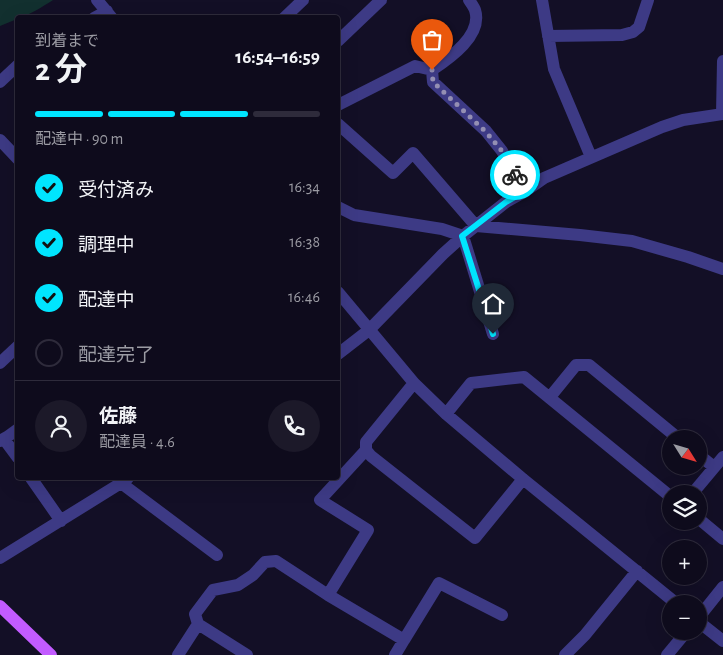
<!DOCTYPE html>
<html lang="ja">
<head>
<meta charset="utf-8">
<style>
  body { margin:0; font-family:"Alegreya Sans","Noto Sans JP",sans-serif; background:#1c1929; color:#f1f3f6; height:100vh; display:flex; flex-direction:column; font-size:19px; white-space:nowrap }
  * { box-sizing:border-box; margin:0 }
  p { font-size:16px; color:#9b9ba3 }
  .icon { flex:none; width:28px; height:28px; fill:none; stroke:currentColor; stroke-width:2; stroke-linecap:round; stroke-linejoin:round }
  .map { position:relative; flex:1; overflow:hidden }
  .drawer { position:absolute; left:15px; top:15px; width:325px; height:465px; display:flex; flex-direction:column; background:#0e0b1c; border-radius:5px; box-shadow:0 5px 20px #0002,0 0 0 1px #2e2b3b }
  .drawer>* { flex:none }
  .needle { width:32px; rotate:127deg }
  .fabs { position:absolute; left:662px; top:430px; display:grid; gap:10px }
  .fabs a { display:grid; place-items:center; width:45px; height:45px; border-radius:50%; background:#0e0b1c; box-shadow:0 5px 20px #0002,0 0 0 1px #2e2b3b; font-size:25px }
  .pin { position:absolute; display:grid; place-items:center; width:42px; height:42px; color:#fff; margin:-51px -21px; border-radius:50% 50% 50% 0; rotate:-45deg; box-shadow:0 0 5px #0007 }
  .pin .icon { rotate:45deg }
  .courier { position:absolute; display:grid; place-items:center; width:50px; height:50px; margin:-25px; border:4px solid #00e5ff; border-radius:50%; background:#fff; color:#222; box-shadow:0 1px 6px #0007 }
  .overview em { font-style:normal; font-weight:700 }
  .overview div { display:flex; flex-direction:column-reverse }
  .overview { display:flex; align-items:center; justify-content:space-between; height:85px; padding:0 20px }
  h1 { font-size:32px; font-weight:700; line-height:38px }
  .bar { display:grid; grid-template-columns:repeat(4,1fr); gap:8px 5px; align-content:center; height:60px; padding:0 20px }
  .bar i { height:6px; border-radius:4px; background:#2e2b3b }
  .bar .on { background:#00e5ff }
  .bar p { grid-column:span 4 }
  .line { display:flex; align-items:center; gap:12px; padding:0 20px; border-top:1px solid #2e2b3b }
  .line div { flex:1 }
  .round { display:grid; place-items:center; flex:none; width:52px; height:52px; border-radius:26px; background:#1c1929 }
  ol { padding:0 20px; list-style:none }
  li { display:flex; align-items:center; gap:15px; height:55px }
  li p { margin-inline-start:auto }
  li .icon { padding:5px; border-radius:50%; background:#00e5ff; color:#111; stroke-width:4 }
  li:last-child { color:#9b9ba3 }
  li i { width:28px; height:28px; border:2px solid #2e2b3b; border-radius:50% }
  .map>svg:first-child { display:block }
  .green { fill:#12302f }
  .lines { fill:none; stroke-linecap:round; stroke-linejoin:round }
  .minor { stroke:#3d3a85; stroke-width:12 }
  .major { stroke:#c25bff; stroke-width:12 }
  .done { stroke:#948fb3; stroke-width:5; stroke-dasharray:0 9 }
  .route { stroke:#00e5ff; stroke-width:6 }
</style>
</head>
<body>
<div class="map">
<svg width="723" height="655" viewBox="0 0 723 655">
  <rect width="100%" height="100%" fill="#130f26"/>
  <!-- green -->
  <path class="green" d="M0 0H53C42 7 30 15 18 18L17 19 0 26Z"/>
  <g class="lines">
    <!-- minor -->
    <path class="minor" d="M97 0 112 18
      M469 0C471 3 474 7 475 10 483 35 450 58 432 70L433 82 486 131 502 151 524 192
      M542 0 554 69 591 157
      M94 18 107 11
      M284 18 303 0
      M548 36 622 35 633 32 639 27 648 0
      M338 41 381 0
      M0 82 18 65
      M338 105 415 66 432 70
      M722 114 723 61
      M338 124 393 173 413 153 476 226 580 235 632 241 688 257 723 269
      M0 140 18 159
      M338 207 354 215 442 229 463 236 493 334
      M338 292 414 383 446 414 523 479 677 604
      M338 354 369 330 443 254 463 236 506 202 524 192 544 178 662 127 683 120 723 114
      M0 363 18 346
      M414 383 366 442V450L371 456 475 538 523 479
      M550 397 576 365H589L679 439
      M446 414 471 383 524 377 671 497
      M4 439 18 458
      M0 441 7 437 18 429
      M699 455 714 467
      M31 478 61 521
      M121 483 217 555
      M692 494 723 457
      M699 519 723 539
      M0 558 121 483 128 478
      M328 595 368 530 320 500 366 450
      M699 617 723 587
      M699 622 723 641
      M404 640 439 583 502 615
      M178 655 198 624
      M247 655 198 624 195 614 213 590 238 585 253 575 265 562 276 561 328 595 404 640 395 655
      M565 655 585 635 637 571
      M667 655 687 631"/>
    <!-- major -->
    <path class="major" d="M0 606 51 655"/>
  </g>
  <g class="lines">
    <!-- done -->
    <path class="done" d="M432 70 433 82 486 132 502 151 515 175"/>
    <!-- route -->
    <path class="route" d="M493 334 462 236 506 202 524 192 515 175"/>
  </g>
</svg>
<div class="fabs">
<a><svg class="needle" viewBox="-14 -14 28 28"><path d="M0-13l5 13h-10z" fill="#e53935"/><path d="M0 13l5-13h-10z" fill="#9b9ba3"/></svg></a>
<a><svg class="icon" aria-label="layers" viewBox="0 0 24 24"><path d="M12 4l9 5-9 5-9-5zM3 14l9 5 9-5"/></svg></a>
<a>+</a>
<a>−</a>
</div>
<div class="pin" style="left:432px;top:70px;background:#ea580c"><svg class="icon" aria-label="bag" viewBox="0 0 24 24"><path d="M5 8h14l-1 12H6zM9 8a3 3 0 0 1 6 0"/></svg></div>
<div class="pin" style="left:493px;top:334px;background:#1f2937"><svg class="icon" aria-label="home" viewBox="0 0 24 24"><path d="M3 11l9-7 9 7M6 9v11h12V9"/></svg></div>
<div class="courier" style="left:515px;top:175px"><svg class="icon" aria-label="bike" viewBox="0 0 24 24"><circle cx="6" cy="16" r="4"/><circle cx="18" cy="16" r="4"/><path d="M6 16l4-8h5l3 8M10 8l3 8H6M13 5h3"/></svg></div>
<section class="drawer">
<div class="overview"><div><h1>2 分</h1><p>到着まで</p></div><em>16:54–16:59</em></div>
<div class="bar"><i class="on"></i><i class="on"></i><i class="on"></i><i></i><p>配達中 · 90 m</p></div>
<ol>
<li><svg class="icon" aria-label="check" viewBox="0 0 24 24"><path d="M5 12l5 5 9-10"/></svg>受付済み<p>16:34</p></li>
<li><svg class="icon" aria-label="check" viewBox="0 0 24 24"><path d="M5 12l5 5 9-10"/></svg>調理中<p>16:38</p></li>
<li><svg class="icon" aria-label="check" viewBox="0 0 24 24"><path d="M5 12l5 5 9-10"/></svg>配達中<p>16:46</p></li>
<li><i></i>配達完了</li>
</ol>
<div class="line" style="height:90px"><a class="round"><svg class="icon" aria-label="person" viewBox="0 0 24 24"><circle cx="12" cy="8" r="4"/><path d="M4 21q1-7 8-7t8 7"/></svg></a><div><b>佐藤</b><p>配達員 · 4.6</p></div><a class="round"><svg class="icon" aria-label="phone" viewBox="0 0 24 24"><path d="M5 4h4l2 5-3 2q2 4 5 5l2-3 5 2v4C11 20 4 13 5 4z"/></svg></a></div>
</section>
</div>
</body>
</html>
